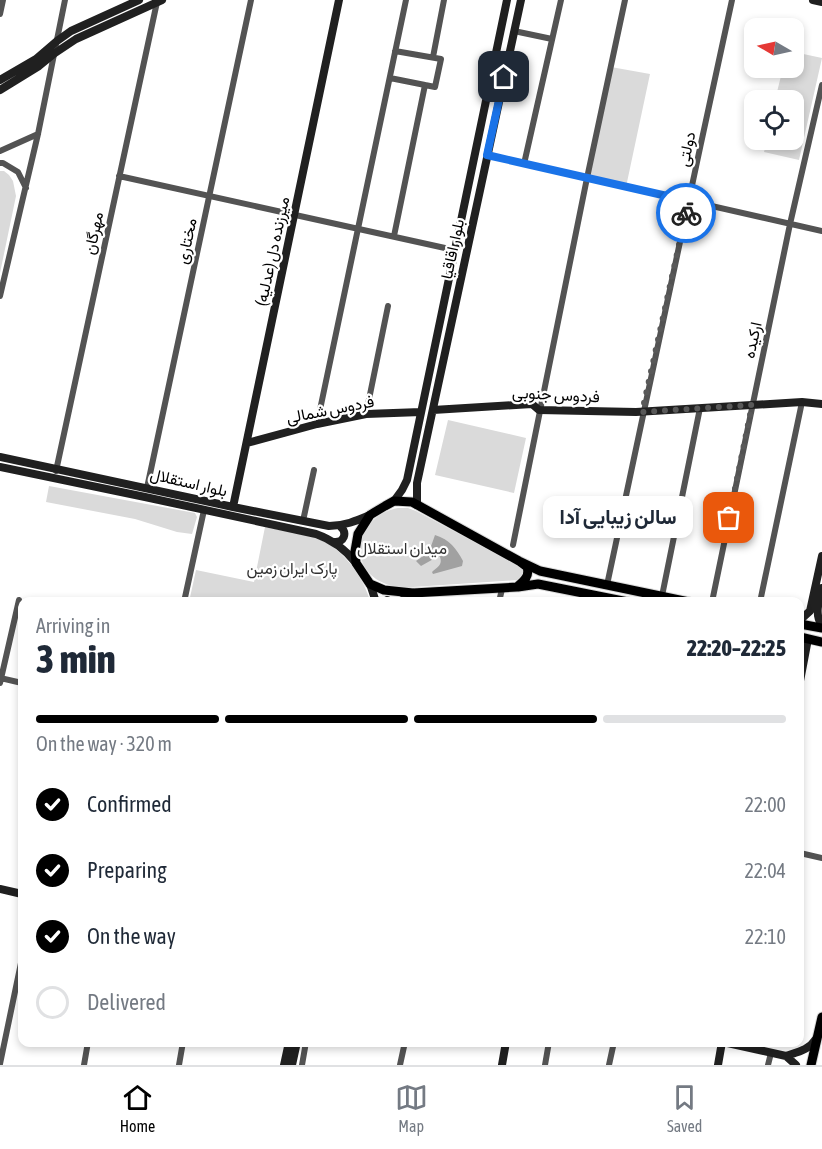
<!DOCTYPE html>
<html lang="en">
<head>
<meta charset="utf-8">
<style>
  body { margin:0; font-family:"Asap Condensed",Vazirmatn,sans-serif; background:#f2f2f3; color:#1f2937; height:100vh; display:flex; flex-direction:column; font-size:22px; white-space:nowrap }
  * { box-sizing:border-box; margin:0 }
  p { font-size:20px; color:#747a83 }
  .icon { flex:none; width:33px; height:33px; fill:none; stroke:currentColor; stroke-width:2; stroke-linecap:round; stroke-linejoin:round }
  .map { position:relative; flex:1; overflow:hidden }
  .panel { position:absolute; left:18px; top:597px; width:786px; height:450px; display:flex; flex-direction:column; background:#fff; border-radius:12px; box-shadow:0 3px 9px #0003 }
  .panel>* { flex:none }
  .needle { width:39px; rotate:279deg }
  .controls { position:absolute; left:744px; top:18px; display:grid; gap:12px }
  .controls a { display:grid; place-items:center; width:60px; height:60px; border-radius:12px; background:#fff; box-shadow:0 3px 9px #0003; font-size:30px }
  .pin { position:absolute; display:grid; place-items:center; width:51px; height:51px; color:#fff; margin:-26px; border-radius:12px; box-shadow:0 3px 9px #0006 }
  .courier { position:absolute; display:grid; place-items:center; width:60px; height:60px; margin:-30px; border:4px solid #1a73e8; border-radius:50%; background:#fff; color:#222; box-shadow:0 2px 8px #0007 }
  .bubble { position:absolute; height:42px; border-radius:12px; background:#fff; box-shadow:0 3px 9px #0003; font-size:20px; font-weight:800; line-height:42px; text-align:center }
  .headline em { font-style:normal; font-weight:800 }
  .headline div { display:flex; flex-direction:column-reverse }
  .headline { display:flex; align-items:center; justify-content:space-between; height:102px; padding:0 18px }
  h1 { font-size:39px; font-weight:800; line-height:45px }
  .bar { display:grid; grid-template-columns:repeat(4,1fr); gap:9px 6px; align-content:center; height:72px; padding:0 18px }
  .bar i { height:8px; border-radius:4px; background:#e0e1e3 }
  .bar .selected { background:#000 }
  .bar p { grid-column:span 4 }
  ol { padding:0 18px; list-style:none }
  li { display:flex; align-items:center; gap:18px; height:66px }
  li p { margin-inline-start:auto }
  li .icon { padding:6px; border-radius:50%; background:#000; color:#fff; stroke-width:4 }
  li:last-child { color:#747a83 }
  li i { width:33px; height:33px; border:3px solid #e0e1e3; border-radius:50% }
  .tab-bar { display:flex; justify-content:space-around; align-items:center; height:84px; border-top:2px solid #e0e1e3; background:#fff; font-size:16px; color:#747a83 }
  .tab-bar a { display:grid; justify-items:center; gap:3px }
  .tab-bar .selected { color:#000 }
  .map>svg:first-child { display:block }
  .green { fill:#dadada }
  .water { fill:#a1a1a1 }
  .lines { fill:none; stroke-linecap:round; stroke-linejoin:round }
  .primary-casing { stroke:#dbdbdb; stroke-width:11 }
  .street { stroke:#535353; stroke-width:6 }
  .secondary { stroke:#202020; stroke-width:8 }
  .primary { stroke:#000; stroke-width:9 }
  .done { stroke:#595959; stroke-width:6; stroke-dasharray:0 10.8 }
  .route { stroke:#1a73e8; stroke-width:8 }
  .labels { text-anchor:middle; stroke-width:4.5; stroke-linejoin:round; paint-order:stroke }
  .street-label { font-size:16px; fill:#000; stroke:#fff }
  .park-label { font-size:16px; fill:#313131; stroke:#fff }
</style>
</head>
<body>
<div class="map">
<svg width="822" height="1065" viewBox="0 0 822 1065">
  <rect width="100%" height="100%" fill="#fff"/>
  <!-- green -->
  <path class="green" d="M794 52 822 58 799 160 764 152 767 140H794V100H775L783 68H794Z
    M611 67 650 74 626 187 587 178Z
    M0 171H4L9 175 13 181 16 196 0 273Z
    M448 420 526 438 514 493 435 475Z
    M49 486 195 513 197 517 192 534 177 532 135 519 46 502Z
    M398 508H408L416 511 523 568 526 572 519 580 413 587C405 587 397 588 389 585 344 571 355 516 398 508Z
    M265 527C282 531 310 534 325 542 346 553 364 579 370 601L189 602 196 570 254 582Z"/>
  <!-- water -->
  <path class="water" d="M435 535C450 540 456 548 463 561L462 566 433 574 432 572C437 567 443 565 440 557H437L421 566 416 561 429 552Z"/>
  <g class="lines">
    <defs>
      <path id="primary" d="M519 561 527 567C530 576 524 581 517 587L413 593 384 590 370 584 356 563 355 551 358 534 370 515 385 506 394 501 412 502 519 561 540 571 689 602
        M518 587 538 584 628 602
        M800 624 822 628
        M800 637 822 642
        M811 1065 822 1017"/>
    </defs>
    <!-- primary casing -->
    <use href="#primary" class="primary-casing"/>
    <!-- street -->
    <path class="street" d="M0 14 3 0
      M514 31 552 39
      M433 57 444 0
      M390 78 435 87 441 59 395 51
      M0 151 38 134
      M487 155 822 231
      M0 163H3L18 172 26 188
      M524 164 561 0
      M119 176 454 250
      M394 236 425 85
      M0 296 38 134 65 0
      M366 414 388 306
      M317 424 406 0
      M56 471 157 2
      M147 488 251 0
      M303 521 314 470
      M513 545 587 178 625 0
      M607 585C647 390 690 195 732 0
      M662 596 700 408
      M184 602 204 510
      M499 602 502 589
      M712 602 790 224 822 85
      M760 602 802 402
      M0 678 22 683
      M0 683 19 600
      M800 853 822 858
      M0 1064 22 958
      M84 1065 88 1042
      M179 1065 183 1042
      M302 1065 306 1042
      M400 1065 405 1042
      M545 1065 549 1042
      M609 1065 614 1042
      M768 1065 771 1053"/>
    <!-- secondary -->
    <path class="secondary" d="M813 0 822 2
      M0 80 36 59 57 41 71 31 139 0
      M0 90 39 66 55 53 76 39 162 0
      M433 410 532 404 539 410 636 412 802 402 822 404
      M247 443 317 424 366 414 421 412
      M0 457 233 507 329 526C344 526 356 521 370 515
      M0 467 145 497 316 534C333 540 345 549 356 563
      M394 501 402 490 407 480 507 0
      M417 505V483L521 0
      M233 507 339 0
      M334 542C344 543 348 533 340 526
      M370 584 376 602
      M822 588C819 601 814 614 822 626
      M384 602 387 600 392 602
      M399 602 413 593
      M800 620 810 611 822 556
      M800 681 808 639
      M0 889 22 894
      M723 1042 786 1056 796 1065
      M786 1056C798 1052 809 1050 816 1039
      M284 1065 289 1042
      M292 1065 297 1042
      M502 1065 506 1042
      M718 1065 722 1042"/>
    <!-- primary -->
    <use href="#primary" class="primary"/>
  </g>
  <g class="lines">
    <!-- done -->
    <path class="done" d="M686 213 642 412 752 405 729 518"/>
    <!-- route -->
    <path class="route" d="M504 77 487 155 689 201 686 213"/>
  </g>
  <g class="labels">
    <!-- street labels -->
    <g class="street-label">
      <text transform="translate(686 149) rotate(-78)" y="6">دولتی</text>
      <text transform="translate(93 233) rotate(-78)" y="6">مهرگان</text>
      <text transform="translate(186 241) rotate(-78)" y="6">مختاری</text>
      <text transform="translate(452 249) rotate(-78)" y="6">بلوار اقاقیا</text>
      <text transform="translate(272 251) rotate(-78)" y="6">میرزنده دل (عدلیه)</text>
      <text transform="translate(752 340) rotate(-78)" y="6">ارکیده</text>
      <text transform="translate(556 394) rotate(3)" y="6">فردوس جنوبی</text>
      <text transform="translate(330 409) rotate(-11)" y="6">فردوس شمالی</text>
      <text transform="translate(189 482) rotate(13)" y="6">بلوار استقلال</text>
    </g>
    <!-- park labels -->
    <g class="park-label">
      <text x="402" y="554">میدان استقلال</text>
      <text x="292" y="574">پارک ایران زمین</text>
    </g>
  </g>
</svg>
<div class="controls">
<a><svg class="needle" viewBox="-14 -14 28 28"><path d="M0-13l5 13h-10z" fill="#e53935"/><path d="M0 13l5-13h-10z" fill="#747a83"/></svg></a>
<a><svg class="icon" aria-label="locate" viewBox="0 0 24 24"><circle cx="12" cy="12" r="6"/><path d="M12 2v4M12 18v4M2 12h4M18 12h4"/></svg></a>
</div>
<div class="pin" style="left:729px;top:518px;background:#ea580c"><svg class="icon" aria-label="bag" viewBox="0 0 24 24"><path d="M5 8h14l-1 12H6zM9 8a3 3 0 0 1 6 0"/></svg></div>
<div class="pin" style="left:504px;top:77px;background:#1f2937"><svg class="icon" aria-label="home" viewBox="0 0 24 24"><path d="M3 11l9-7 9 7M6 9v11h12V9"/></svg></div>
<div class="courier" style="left:686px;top:213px"><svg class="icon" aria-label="bike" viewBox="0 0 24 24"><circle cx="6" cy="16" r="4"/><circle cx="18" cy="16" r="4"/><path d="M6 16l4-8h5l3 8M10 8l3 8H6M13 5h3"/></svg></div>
<div class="bubble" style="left:543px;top:496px;width:150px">سالن زیبایی آدا</div>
<section class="panel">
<div class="headline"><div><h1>3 min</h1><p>Arriving in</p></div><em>22:20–22:25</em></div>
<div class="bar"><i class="selected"></i><i class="selected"></i><i class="selected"></i><i></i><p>On the way · 320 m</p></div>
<ol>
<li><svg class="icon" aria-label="check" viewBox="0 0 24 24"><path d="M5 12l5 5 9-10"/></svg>Confirmed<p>22:00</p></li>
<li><svg class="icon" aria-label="check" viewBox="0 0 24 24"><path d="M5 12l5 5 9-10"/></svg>Preparing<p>22:04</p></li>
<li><svg class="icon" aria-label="check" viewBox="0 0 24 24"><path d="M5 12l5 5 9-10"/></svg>On the way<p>22:10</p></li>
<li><i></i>Delivered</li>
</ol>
</section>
</div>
<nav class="tab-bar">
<a class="selected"><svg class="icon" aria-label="home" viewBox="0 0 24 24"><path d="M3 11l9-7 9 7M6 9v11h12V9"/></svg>Home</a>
<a><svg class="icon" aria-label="map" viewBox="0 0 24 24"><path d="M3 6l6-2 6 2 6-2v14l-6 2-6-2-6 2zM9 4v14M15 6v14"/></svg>Map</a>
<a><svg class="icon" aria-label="saved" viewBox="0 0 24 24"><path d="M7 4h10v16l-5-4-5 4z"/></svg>Saved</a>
</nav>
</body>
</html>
